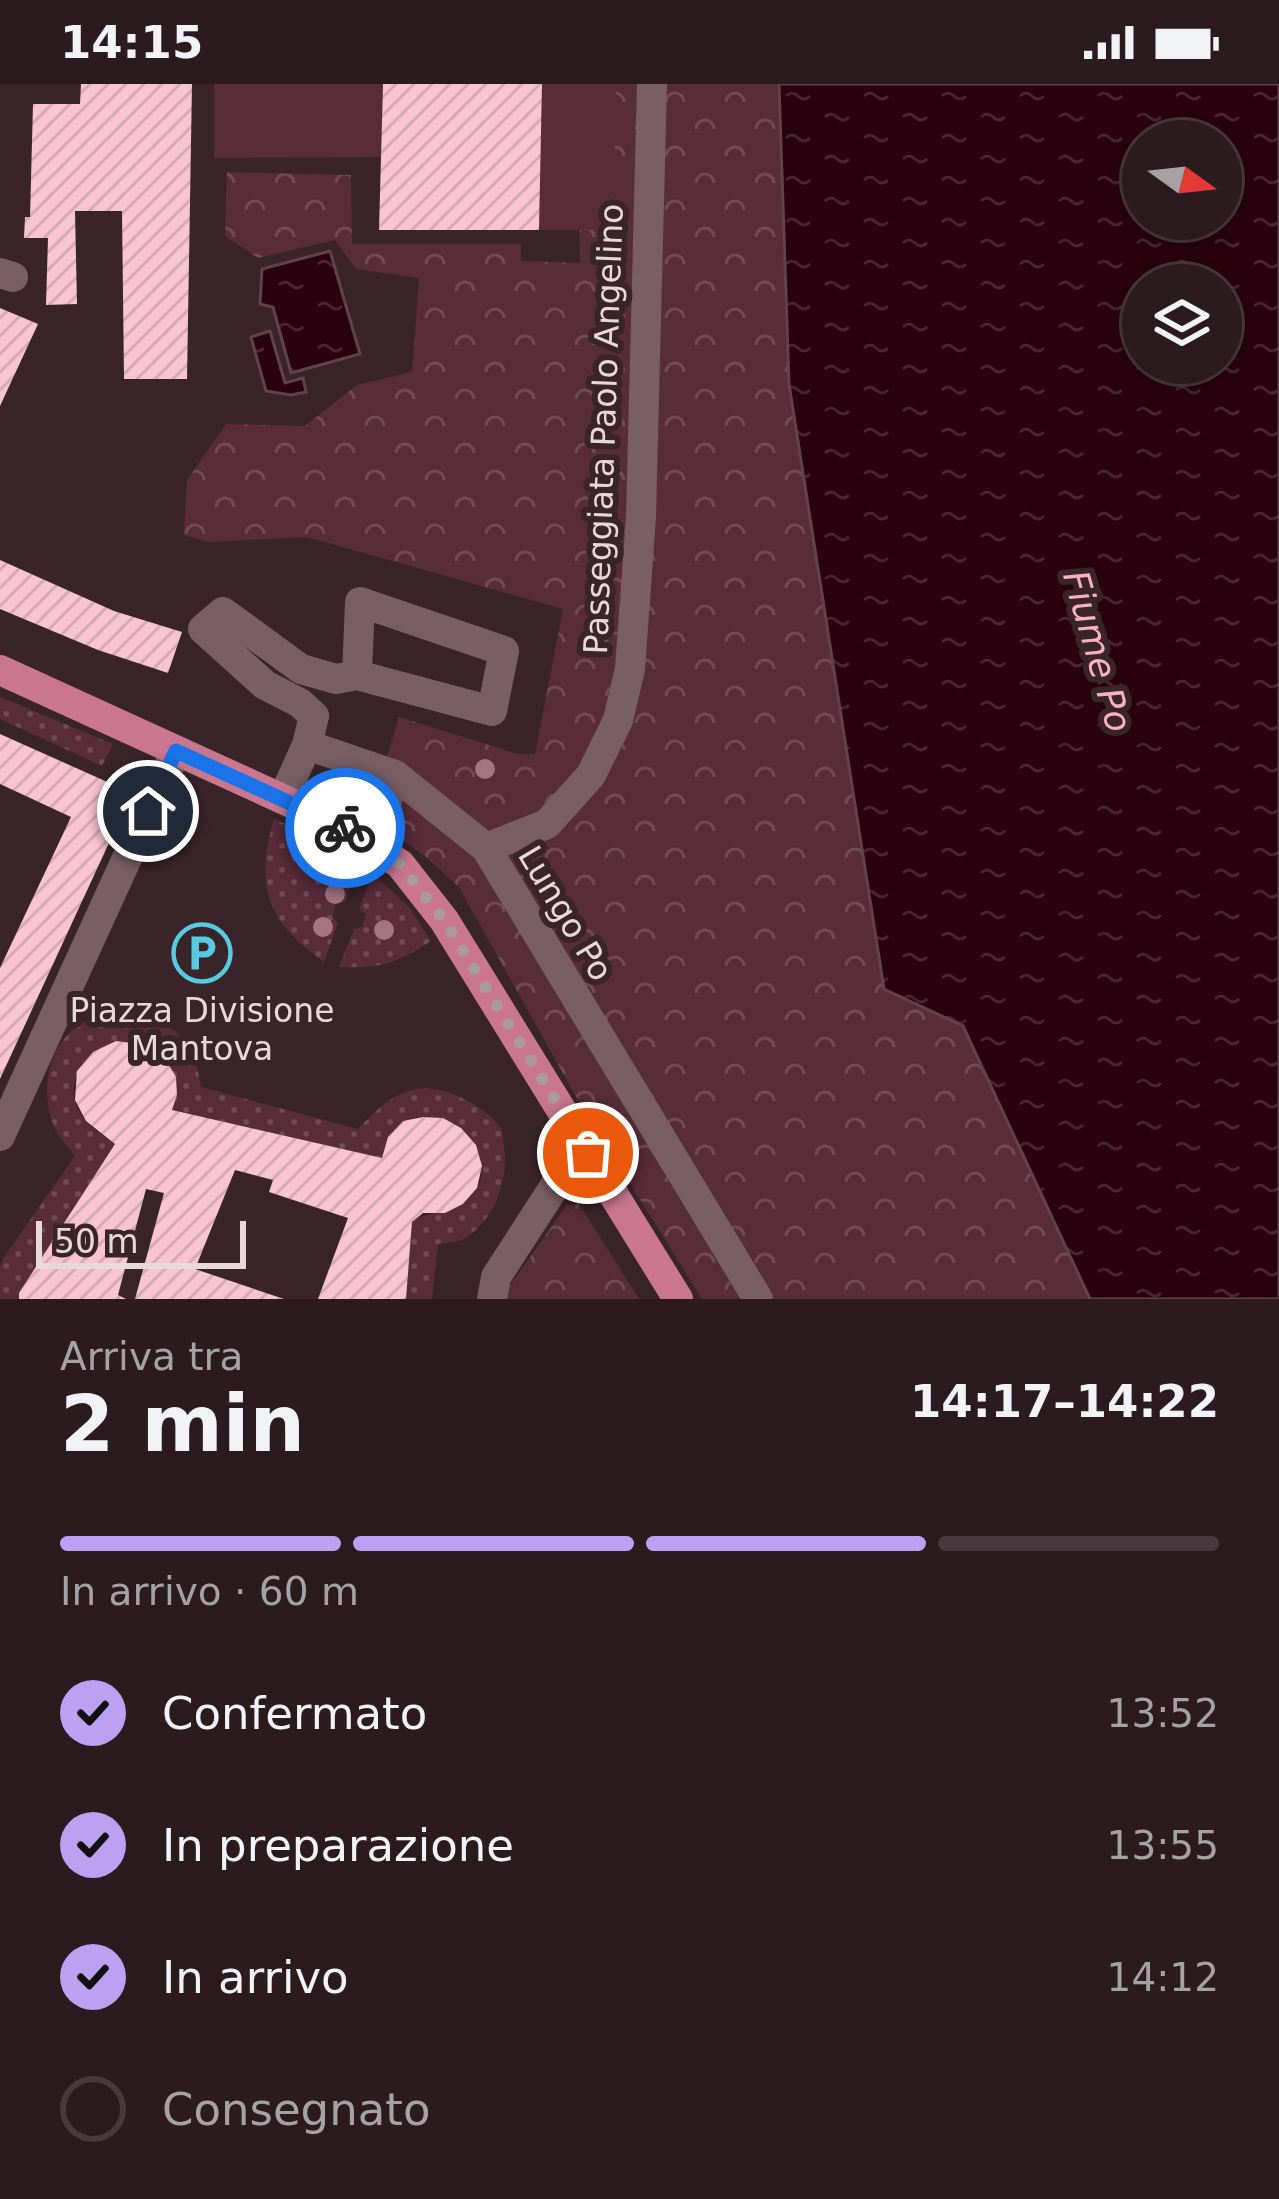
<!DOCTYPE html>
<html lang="it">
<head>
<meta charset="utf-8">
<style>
  body { margin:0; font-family:"DejaVu Sans",sans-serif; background:#37282c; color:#f1f3f6; height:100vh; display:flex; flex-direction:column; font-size:45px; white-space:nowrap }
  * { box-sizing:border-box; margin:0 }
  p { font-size:39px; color:#a6a1a4 }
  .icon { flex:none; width:66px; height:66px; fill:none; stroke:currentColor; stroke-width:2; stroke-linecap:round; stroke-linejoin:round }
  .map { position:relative; height:1215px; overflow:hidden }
  .sheet { display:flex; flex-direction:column; background:#2b1b1f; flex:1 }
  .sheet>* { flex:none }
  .needle { width:78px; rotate:105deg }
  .fabs { position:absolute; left:1122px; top:36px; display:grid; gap:24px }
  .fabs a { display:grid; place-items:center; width:120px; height:120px; border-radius:50%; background:#2b1b1f; box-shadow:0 6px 30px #0003,0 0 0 3px #47393d; font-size:60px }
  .scale { position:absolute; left:36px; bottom:30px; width:210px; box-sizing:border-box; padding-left:12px; border:6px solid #e7d8db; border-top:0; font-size:33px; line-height:42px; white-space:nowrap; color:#e7d8db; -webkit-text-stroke:9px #392429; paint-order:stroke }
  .pin { position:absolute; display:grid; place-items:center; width:102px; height:102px; color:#fff; margin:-51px; border:6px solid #fff; border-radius:50%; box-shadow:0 3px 12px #0007 }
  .courier { position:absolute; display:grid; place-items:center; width:120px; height:120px; margin:-60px; border:9px solid #1a73e8; border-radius:50%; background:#fff; color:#222; box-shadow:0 3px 15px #0007 }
  .headline em { font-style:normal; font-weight:600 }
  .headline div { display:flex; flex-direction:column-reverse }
  .headline { display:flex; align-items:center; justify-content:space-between; height:204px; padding:0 60px }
  h1 { font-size:78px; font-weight:600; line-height:90px }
  .bar { display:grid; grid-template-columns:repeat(4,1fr); gap:18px 12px; align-content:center; height:144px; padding:0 60px }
  .bar i { height:15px; border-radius:9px; background:#47393d }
  .bar .on { background:#bca0f2 }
  .bar p { grid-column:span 4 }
  ol { padding:0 60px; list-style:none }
  li { display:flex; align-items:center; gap:36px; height:132px }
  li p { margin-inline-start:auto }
  li .icon { padding:12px; border-radius:50%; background:#bca0f2; color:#111; stroke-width:4 }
  li:last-child { color:#a6a1a4 }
  li i { width:66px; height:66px; border:6px solid #47393d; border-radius:50% }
  .status { display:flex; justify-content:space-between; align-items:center; height:84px; padding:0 60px; background:#2b1b1f; direction:ltr }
  .status svg { height:33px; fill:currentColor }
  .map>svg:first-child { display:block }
  .grass { fill:url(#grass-dots) }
  .park { fill:url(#park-crowns); fill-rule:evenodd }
  .pitch { fill:#592c3a }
  .water { fill:url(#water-ripples); stroke:#62414c; stroke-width:3; fill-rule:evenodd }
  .building { fill:url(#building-hatch) }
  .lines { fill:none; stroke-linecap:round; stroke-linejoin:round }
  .minor { stroke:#795f65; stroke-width:30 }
  .major { stroke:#c9768e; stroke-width:30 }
  .tree { fill:#a57481 }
  .done { stroke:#aa999d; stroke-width:12; stroke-dasharray:0 21.6 }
  .route { stroke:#1a73e8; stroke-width:15 }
  .labels { text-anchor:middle; stroke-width:12; stroke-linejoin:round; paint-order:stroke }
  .street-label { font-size:33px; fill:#e7d8db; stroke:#392429 }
  .poi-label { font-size:33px; fill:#e7d8db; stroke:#392429 }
  .water-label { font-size:36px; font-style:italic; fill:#f8b0c2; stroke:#392429 }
</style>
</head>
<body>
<div class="status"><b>14:15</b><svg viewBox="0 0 49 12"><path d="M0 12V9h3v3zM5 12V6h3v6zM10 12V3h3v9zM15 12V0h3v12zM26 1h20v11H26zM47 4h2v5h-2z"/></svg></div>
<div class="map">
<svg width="1279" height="1215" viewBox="0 0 1279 1215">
  <defs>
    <pattern id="grass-dots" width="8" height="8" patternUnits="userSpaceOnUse" patternTransform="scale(3)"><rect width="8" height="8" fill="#592c3a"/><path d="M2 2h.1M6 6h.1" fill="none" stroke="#714a56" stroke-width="1.8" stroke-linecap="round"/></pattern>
    <pattern id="park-crowns" width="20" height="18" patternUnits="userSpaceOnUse" patternTransform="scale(3)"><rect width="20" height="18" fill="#592c3a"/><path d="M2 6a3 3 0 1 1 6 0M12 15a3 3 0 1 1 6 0" fill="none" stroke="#714a56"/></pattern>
    <pattern id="water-ripples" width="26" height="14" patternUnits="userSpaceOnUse" patternTransform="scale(3)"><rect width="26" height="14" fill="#29000e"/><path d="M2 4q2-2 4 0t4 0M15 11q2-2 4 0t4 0" fill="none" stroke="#482430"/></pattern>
    <pattern id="building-hatch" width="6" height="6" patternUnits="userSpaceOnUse" patternTransform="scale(3)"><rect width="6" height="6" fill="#f9c4d1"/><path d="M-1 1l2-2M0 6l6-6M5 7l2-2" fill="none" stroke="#d5aab4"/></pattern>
  </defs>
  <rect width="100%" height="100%" fill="#392429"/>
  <!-- grass -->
  <path class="grass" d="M0 613 113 660 102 682 0 635Z
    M274 735 310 751 357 778 345 818 336 820 332 833 338 839 324 878C267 838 254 802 274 735Z
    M372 789 409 823 431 857C398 879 379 885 339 883L354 845 362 843 366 830 361 827 360 823Z
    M121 927C171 937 194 950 201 1003L358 1045C391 1010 417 991 464 1015 475 1020 494 1033 501 1044 504 1050 503 1057 504 1063 509 1095 495 1136 465 1154 458 1158 446 1159 438 1160L432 1215H406L412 1138C428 1126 448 1132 464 1119 526 1068 408 980 382 1074L172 1026 177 1011 176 994 116 957C84 972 59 1000 84 1035 91 1045 105 1052 115 1060L19 1209V1215H0V1182L4 1173 75 1072C70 1065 62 1057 57 1049 38 1012 46 959 84 938 95 932 109 930 121 927Z"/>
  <!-- park -->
  <path class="park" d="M577 0H1279V1215H702L575 1011 459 803 425 772 369 732 399 633 518 670H535L563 525 307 453 208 458 184 451 187 396 226 340 305 342 357 301 412 288 419 194 356 185 335 156 258 174 225 152 227 88 351 91 352 160H521V177L580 179ZM1143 57H1221V135H1143ZM1143 201H1221V279H1143Z
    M579 1120 639 1215H507L508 1204 567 1121Z"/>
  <!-- pitch -->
  <path class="pitch" d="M214 0H383L381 73 214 74Z
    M542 0H616L613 146H539Z"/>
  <!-- water -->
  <path class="water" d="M779 0H1279V1215H1090L963 942 884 905 789 300ZM1221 57V135H1143V57ZM1221 201V279H1143V201Z
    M330 167 360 270 291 289 273 223 260 220 262 185Z
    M270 247 285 299 303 294 306 308 291 311 266 307 251 253Z"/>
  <!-- building -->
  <path class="building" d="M81 0H192L187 295H124L122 127H75L77 220 46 221 48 154H24L25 133H30L33 20H80Z
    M383 0H542L539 146H379Z
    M0 224 38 240 0 322Z
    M0 476 114 527 182 548 168 589 98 566 0 525Z
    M0 650 132 709 0 995V884L71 733 0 700Z
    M116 957 140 960 163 971 176 993 177 1011 172 1026 382 1074 388 1053 403 1037 423 1033 443 1034 461 1044 476 1061 482 1082 477 1104 463 1120 445 1129H423L412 1138 406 1215H318L348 1134 269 1108 273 1096 235 1086 195 1185 284 1215H135L164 1109 146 1105 118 1211 126 1215H19V1209L115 1060 86 1037 75 1016 77 987 93 968Z"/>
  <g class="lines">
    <!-- minor -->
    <path class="minor" d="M0 189 13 193
      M307 661 314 632 300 619 265 601 203 545 223 528 301 585 336 595 357 591 492 627 504 567 360 518 357 591
      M283 714 307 661 395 691 486 764 758 1215
      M381 735 395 691
      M486 764 547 740 591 691 618 636 630 585 641 433 652 0
      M0 1052 176 667
      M492 1215 496 1193 560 1094 588 1069"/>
    <!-- major -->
    <path class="major" d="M0 586 344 743 400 780 444 836 678 1215"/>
  </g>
  <!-- trees -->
  <g class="tree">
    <circle cx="485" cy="685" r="10"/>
    <circle cx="335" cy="810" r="10"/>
    <circle cx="323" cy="843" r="10"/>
    <circle cx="384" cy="846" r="10"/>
  </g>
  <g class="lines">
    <!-- done -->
    <path class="done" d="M345 744 400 780 444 836 588 1069"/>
    <!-- route -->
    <path class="route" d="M148 727 176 667 345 744"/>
  </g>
  <!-- icons -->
  <defs>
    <symbol id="parking-ring" viewBox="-11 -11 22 22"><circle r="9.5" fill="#392429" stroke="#55cae0" stroke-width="1.5"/><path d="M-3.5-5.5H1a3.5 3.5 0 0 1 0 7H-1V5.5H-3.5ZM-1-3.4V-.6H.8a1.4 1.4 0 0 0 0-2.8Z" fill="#55cae0"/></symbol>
  </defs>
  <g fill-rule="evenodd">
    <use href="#parking-ring" x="169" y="836" width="66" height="66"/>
  </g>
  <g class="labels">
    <!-- street labels -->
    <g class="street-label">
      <text transform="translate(603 345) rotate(-88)" y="12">Passeggiata Paolo Angelino</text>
      <text transform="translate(566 829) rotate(59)" y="12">Lungo Po</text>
    </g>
    <!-- poi labels -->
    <g class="poi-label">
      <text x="202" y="938">Piazza Divisione<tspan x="202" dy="38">Mantova</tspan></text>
    </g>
    <!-- water labels -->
    <g class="water-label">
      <text transform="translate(1098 567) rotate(74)" y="13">Fiume Po</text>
    </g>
  </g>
</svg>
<div class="fabs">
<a><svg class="needle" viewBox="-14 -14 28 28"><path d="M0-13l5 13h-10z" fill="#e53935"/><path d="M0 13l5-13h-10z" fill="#a6a1a4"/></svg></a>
<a><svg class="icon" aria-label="layers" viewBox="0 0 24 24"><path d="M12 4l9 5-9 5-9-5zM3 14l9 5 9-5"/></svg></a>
</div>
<div class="scale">50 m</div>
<div class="pin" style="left:588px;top:1069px;background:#ea580c"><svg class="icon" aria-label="bag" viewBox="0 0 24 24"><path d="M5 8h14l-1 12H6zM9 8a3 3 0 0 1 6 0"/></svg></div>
<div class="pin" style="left:148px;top:727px;background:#1f2937"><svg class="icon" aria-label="home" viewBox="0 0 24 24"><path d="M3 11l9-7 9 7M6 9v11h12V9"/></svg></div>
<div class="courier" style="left:345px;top:744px"><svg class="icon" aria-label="bike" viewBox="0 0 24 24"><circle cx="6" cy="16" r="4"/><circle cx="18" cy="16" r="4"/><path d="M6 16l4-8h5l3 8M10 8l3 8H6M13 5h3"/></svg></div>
</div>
<section class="sheet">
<div class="headline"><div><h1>2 min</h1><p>Arriva tra</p></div><em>14:17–14:22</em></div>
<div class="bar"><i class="on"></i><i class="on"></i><i class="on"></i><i></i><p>In arrivo · 60 m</p></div>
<ol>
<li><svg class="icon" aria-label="check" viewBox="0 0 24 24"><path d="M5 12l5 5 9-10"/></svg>Confermato<p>13:52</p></li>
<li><svg class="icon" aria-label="check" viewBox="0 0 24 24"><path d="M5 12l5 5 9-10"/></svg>In preparazione<p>13:55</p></li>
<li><svg class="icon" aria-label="check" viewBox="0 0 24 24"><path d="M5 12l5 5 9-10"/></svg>In arrivo<p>14:12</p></li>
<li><i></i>Consegnato</li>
</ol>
</section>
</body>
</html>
